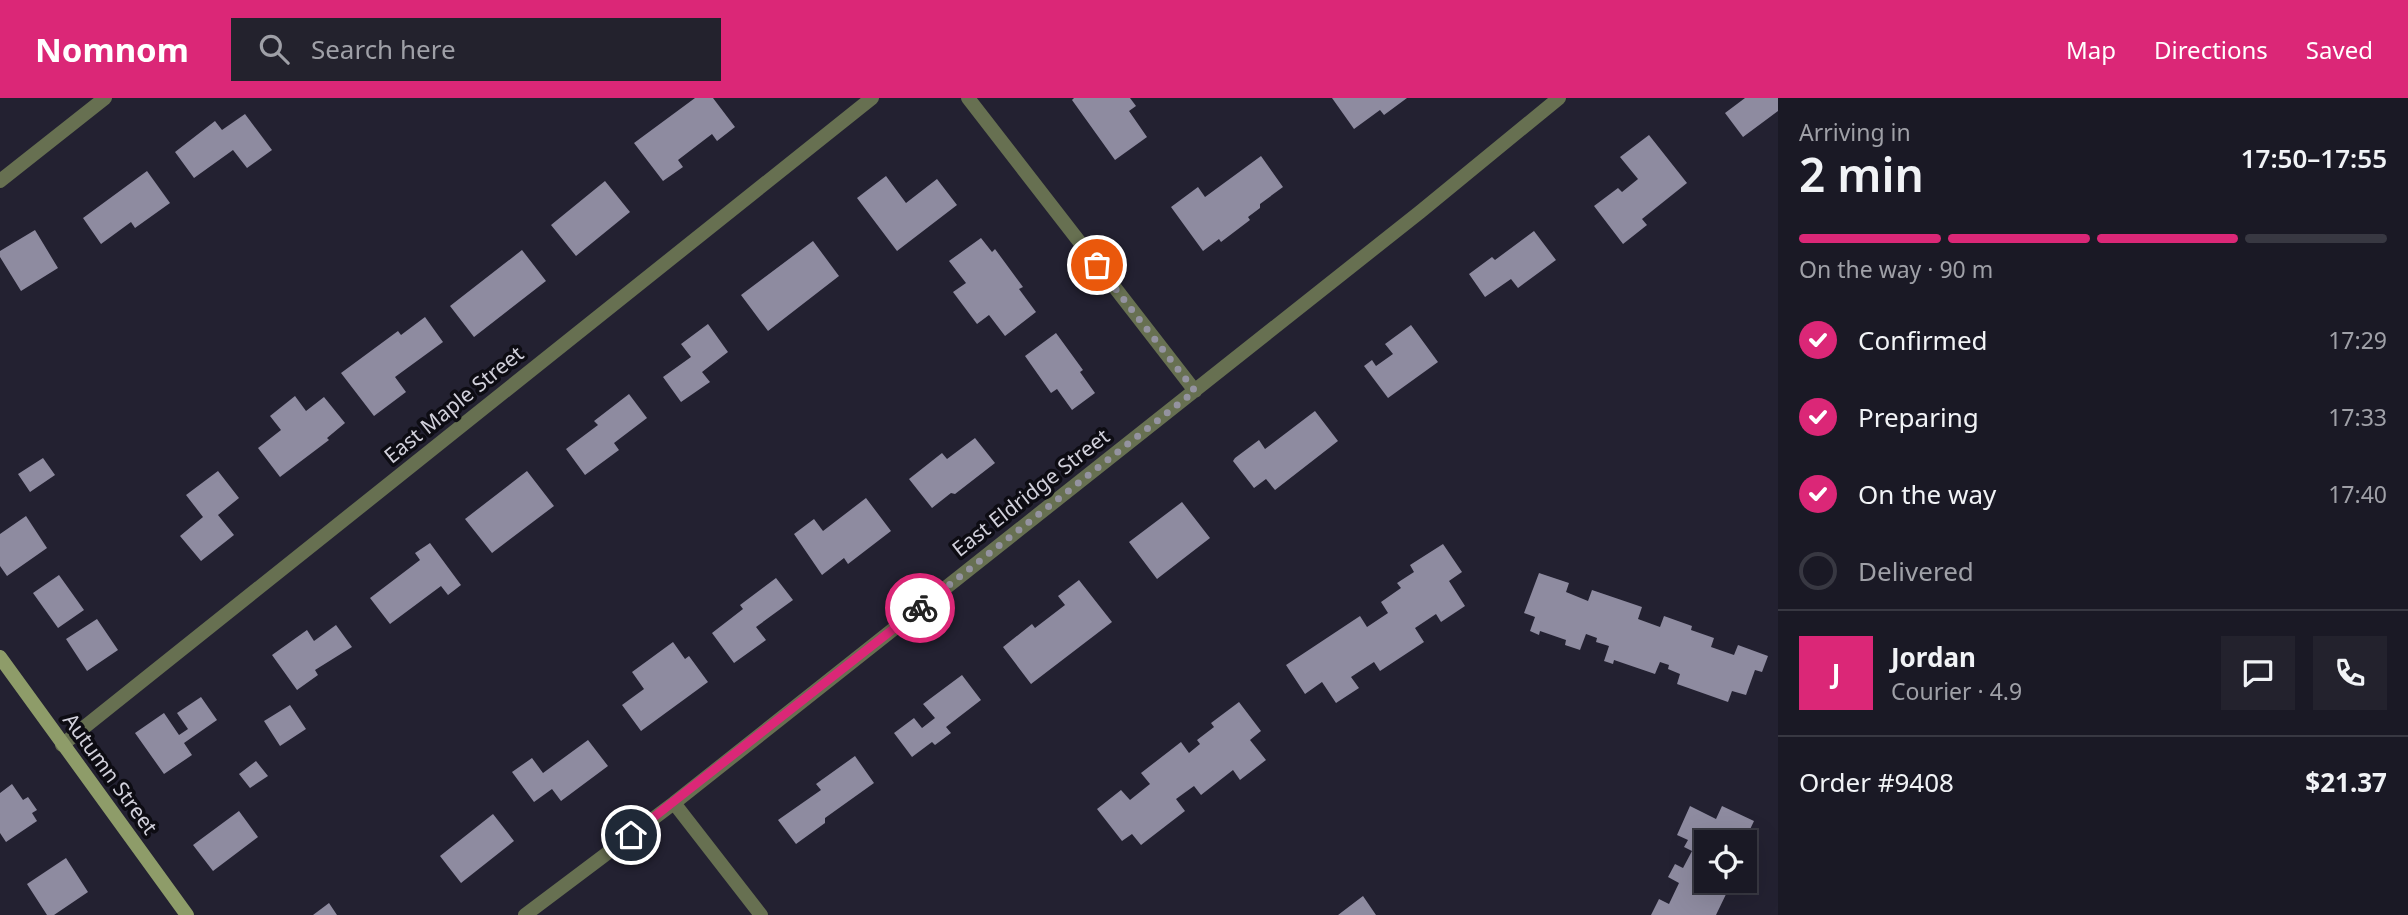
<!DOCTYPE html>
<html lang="en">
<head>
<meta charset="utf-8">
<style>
  body { margin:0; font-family:"Noto Sans",sans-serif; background:#23222d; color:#f1f3f6; height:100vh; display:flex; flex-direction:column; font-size:26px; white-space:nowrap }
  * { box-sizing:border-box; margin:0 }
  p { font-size:23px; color:#9fa0a7 }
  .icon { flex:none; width:38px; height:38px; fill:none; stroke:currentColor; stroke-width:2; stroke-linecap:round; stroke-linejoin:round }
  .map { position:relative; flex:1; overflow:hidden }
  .details { display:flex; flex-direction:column; background:#1a1925; width:630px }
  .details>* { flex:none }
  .controls { position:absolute; left:1694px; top:732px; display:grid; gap:14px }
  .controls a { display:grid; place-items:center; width:63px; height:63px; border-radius:0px; background:#1a1925; box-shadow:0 7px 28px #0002,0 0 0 2px #383842; font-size:35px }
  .pin { position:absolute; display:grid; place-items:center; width:60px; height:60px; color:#fff; margin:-30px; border:4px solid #fff; border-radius:50%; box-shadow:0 2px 7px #0007 }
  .courier { position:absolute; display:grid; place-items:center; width:70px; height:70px; margin:-35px; border:5px solid #db2777; border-radius:50%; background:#fff; color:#222; box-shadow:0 2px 9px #0007 }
  .head em { font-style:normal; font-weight:600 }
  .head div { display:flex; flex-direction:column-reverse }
  .head { display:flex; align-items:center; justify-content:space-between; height:119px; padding:0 21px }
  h1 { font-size:46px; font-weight:600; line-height:52px }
  .bar { display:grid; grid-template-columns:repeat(4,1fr); gap:10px 7px; align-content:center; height:84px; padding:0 21px }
  .bar i { height:9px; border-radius:5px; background:#383842 }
  .bar .active { background:#db2777 }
  .bar p { grid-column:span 4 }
  .line { display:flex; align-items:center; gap:18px; padding:0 21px; border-top:2px solid #383842 }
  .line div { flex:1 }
  .round { display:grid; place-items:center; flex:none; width:74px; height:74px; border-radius:0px; background:#23222d }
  ol { padding:0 21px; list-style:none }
  li { display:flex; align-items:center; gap:21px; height:77px }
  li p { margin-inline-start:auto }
  li .icon { padding:7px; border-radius:50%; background:#db2777; color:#fff; stroke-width:4 }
  li:last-child { color:#9fa0a7 }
  li i { width:38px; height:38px; border:4px solid #383842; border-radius:50% }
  header { display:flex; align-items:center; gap:42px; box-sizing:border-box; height:98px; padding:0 35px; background:#db2777; color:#fff }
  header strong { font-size:33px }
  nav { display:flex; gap:38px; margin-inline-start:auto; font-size:24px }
  .search { width:490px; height:63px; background:#23222d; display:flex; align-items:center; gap:18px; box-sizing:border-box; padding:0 24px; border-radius:0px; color:#9fa0a7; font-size:26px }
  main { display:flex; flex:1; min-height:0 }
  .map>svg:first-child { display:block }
  .building { fill:#8e8ba0 }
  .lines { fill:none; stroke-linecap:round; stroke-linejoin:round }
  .street { stroke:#677051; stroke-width:14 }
  .secondary { stroke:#8e9c69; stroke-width:14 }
  .done { stroke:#9493a0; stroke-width:7; stroke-dasharray:0 12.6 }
  .route { stroke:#db2777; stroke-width:9 }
  .labels { text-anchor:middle; stroke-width:7; stroke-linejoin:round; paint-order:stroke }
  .street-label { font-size:21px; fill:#d1d0db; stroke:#0d0c13 }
</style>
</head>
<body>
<header>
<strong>Nomnom</strong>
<div class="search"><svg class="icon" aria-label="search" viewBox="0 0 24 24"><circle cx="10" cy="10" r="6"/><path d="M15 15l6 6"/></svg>Search here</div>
<nav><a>Map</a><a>Directions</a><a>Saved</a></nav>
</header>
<main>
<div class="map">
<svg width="1778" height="817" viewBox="0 0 1778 817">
  <rect width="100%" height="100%" fill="#232131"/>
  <!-- building -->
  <path class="building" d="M695 0H713L735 29 717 43 712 36 678 62 683 69 663 83 634 45Z
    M1074 0H1130L1136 8 1129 13 1147 39 1115 62 1072 2Z
    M1332 0H1407L1384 17 1380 12 1354 31Z
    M1745 0H1778V13L1743 39 1725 15Z
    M245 16 272 52 247 70 233 52 194 80 175 54 215 23 222 32Z
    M1649 37 1687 85 1642 121 1647 127 1623 146 1594 108 1618 90 1622 94 1638 81 1620 59Z
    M1261 58 1283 89 1260 106V110L1248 119 1250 122 1221 144 1219 141 1203 153 1171 109 1198 89 1205 99Z
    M147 73 170 105 135 130 131 124 101 146 83 120Z
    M886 78 906 105 937 81 957 107 897 153 857 100Z
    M605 83 630 114 576 158 551 127Z
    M35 132 58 170 21 193 0 159V153Z
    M1534 133 1556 162 1518 190 1511 181 1485 199 1469 176 1492 159 1495 162Z
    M981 140 992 154 995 151 1023 189 1019 191 1036 214 1005 238 989 217 977 226 953 194 966 185 949 163Z
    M813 143 839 178 768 233 741 197Z
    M522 152 546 183 474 239 450 208Z
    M425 219 443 244 395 279 406 294 374 318 341 275 398 233 401 237Z
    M708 226 728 254 702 274 710 284 681 304 663 279 691 259 681 246Z
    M1411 227 1438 264 1388 300 1364 268 1372 262 1376 268 1393 256 1385 246Z
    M1056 235 1083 272 1080 274 1095 295 1072 312 1057 291 1051 295 1025 258Z
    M629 296 647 320 614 345 619 352 585 377 566 351 598 327 594 323Z
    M295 298 306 313 324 299 345 325 327 340 329 342 280 379 258 350 281 332 270 318Z
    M1315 313 1338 343 1275 392 1266 381 1254 390 1233 363 1235 360 1259 342 1265 351Z
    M975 340 995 365 955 396 951 395 932 410 909 381 942 355 947 361Z
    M43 360 55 377 30 394 18 376Z
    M218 373 239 400 218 417 234 437 201 463 180 438 203 419 186 397Z
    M527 373 554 408 492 455 465 421Z
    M866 400 891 433 848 466 844 460 822 477 794 436 814 421 823 433Z
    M1182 404 1210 440 1157 481 1129 444Z
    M26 418 47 450 7 478 0 468V436Z
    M430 445 461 487 448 497 441 488 390 526 370 500 420 462 415 455Z
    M1443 446 1462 474 1449 483 1465 508 1441 524 1436 516 1415 530 1424 544 1380 573 1374 564 1351 579 1359 590 1336 605 1322 584 1305 596 1286 567 1360 518 1367 529 1388 515 1381 504 1401 490 1397 485 1414 474 1410 467Z
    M1539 475 1569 485 1566 494 1588 503 1592 492 1642 509 1638 521 1660 529 1664 518 1692 528 1691 532 1714 540 1711 549 1734 557 1738 547 1768 558 1762 574 1755 572 1746 597 1732 593 1728 604 1677 586 1680 576 1668 571 1669 567 1660 564 1655 576 1614 562 1613 566 1604 563 1609 548 1596 544 1597 540 1586 536 1580 552 1565 547 1566 542 1540 533 1539 537 1530 533 1535 519 1524 515Z
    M59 477 84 512 58 530 33 495Z
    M776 480 793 502 756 529 766 542 734 565 712 535 743 511 740 507Z
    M1079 482 1112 524 1031 586 1003 549 1032 526 1035 530 1065 507 1058 498Z
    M97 521 118 552 87 573 66 541Z
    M336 527 352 549 315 572 318 577 297 592 272 557 307 532 314 543Z
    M673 544 685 561 689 558 708 584 641 633 622 607 644 591 632 574Z
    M962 577 981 602 946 629 951 635 935 647 932 644 912 659 894 635 914 620 922 630 935 620 923 606Z
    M201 599 217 622 184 645 192 657 164 676 135 635 164 615 179 637 188 631 177 615Z
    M1239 604 1261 633 1250 642 1266 662 1240 682 1233 672 1201 697 1194 688 1176 701 1185 713 1141 747 1132 736 1122 743 1097 711 1121 692 1130 702 1150 686 1141 675 1181 644 1189 655 1200 646 1197 642 1214 629 1211 625Z
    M290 607 306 631 280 648 264 623Z
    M588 642 608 668 561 703 552 691 534 704 512 674 532 660 543 675Z
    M855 658 874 685 825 720V725L796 746 778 722 821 692 816 686Z
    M256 663 268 678 250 690 239 676Z
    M12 686 23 702 28 699 37 712 32 715 37 723 6 744 0 735V695Z
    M1690 708 1716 721 1722 708 1754 723 1744 744H1706V782H1725L1723 787 1729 790 1716 817H1651L1659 801 1669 806 1679 785 1668 779 1675 766 1683 770 1692 753 1684 749 1688 742 1677 737Z
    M239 713 258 739 213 773 193 747Z
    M493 716 514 743 461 785 440 758Z
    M66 760 88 794 54 817H47L27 786Z
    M1363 798 1376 817H1338Z
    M329 805 337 817H313Z"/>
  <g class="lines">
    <!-- street -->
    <path class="street" d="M968 0 1195 293
      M0 83 105 0
      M62 647 872 0
      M674 705 761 817
      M525 817 674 705 1420 114 1559 0"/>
    <!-- secondary -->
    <path class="secondary" d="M0 559 187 817"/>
  </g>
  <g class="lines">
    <!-- done -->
    <path class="done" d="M920 510 1195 293 1097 167"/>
    <!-- route -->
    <path class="route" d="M631 737 920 510"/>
  </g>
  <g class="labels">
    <!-- street labels -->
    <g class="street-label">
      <text transform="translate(454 307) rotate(-39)" y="7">East Maple Street</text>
      <text transform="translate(1031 395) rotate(-38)" y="7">East Eldridge Street</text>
      <text transform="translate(110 676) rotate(54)" y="7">Autumn Street</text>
    </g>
  </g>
</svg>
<div class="controls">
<a><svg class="icon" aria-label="locate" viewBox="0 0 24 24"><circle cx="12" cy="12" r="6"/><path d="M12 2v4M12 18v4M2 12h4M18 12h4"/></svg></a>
</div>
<div class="pin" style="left:1097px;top:167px;background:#ea580c"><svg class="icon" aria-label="bag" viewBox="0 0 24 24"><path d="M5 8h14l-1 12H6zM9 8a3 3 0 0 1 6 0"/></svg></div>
<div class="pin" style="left:631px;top:737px;background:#1f2937"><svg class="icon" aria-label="home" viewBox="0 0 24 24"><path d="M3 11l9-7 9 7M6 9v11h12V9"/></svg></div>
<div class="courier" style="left:920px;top:510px"><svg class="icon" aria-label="bike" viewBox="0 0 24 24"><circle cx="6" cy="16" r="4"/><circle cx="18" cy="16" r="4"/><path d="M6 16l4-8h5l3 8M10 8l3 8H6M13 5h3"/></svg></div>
</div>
<section class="details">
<div class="head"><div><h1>2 min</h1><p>Arriving in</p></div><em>17:50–17:55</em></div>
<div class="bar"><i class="active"></i><i class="active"></i><i class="active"></i><i></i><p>On the way · 90 m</p></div>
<ol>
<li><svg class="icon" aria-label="check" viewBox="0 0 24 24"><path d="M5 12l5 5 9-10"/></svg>Confirmed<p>17:29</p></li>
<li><svg class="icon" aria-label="check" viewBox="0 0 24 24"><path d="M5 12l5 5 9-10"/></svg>Preparing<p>17:33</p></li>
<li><svg class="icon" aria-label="check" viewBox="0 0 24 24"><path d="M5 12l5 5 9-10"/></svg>On the way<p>17:40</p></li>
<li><i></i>Delivered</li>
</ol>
<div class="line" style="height:126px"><b class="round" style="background:#db2777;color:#fff">J</b><div><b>Jordan</b><p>Courier · 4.9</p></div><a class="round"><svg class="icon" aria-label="chat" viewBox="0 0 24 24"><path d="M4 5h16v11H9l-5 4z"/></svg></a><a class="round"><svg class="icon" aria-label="phone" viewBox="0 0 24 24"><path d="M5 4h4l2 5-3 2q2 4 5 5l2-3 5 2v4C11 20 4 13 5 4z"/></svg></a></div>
<div class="line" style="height:91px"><div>Order #9408</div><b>$21.37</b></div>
</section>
</main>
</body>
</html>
